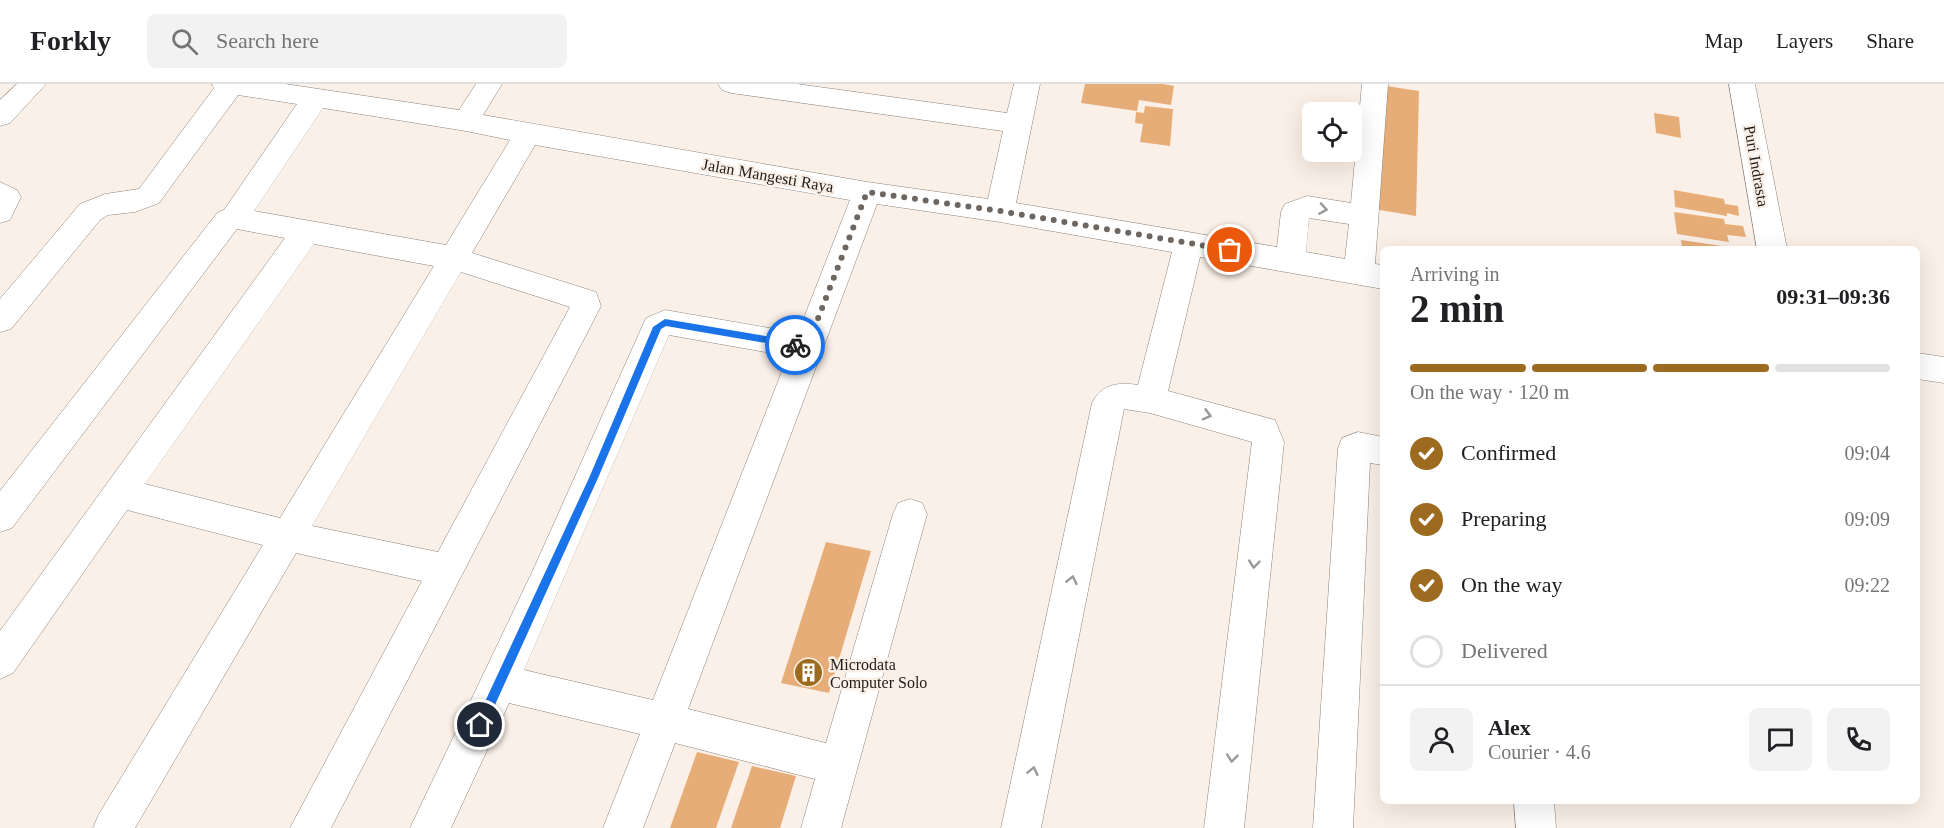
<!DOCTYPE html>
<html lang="en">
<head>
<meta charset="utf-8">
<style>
  body { margin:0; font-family:Georgia,serif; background:#f2f2f2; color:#202124; height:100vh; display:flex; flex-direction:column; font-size:22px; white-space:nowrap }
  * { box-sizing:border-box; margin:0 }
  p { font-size:20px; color:#757577 }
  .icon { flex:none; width:33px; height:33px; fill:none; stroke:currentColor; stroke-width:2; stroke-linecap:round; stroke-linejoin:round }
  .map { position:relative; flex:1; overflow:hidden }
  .sheet { position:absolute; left:1380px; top:162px; width:540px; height:558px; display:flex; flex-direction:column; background:#fff; border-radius:9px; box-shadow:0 6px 24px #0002 }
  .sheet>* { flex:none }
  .controls { position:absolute; left:1302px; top:18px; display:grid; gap:12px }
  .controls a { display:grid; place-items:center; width:60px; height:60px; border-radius:9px; background:#fff; box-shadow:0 6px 24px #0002; font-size:30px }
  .pin { position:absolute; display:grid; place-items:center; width:51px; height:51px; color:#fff; margin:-26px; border:3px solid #fff; border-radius:50%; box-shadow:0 2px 6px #0007 }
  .courier { position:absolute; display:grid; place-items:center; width:60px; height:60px; margin:-30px; border:4px solid #1a73e8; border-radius:50%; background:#fff; color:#222; box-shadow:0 2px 8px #0007 }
  .overview em { font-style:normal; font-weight:800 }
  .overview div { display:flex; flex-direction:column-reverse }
  .overview { display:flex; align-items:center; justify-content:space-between; height:102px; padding:0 30px }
  h1 { font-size:39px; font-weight:800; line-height:45px }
  .bar { display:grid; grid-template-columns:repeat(4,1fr); gap:9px 6px; align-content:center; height:72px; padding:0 30px }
  .bar i { height:8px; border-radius:4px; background:#e0e0e0 }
  .bar .active { background:#9c6b1f }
  .bar p { grid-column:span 4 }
  .line { display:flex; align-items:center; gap:15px; padding:0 30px; border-top:2px solid #e0e0e0 }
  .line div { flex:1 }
  .round { display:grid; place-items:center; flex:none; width:63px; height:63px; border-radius:9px; background:#f2f2f2 }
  ol { padding:0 30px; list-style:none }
  li { display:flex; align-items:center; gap:18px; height:66px }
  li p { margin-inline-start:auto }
  li .icon { padding:6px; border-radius:50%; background:#9c6b1f; color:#fff; stroke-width:4 }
  li:last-child { color:#757577 }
  li i { width:33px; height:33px; border:3px solid #e0e0e0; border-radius:50% }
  header { display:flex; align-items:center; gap:36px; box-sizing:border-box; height:84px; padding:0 30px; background:#fff; border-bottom:2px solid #e0e0e0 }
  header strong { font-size:28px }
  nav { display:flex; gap:33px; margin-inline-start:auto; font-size:21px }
  .search { width:420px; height:54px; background:#f2f2f2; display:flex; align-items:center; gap:15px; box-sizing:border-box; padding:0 21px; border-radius:9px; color:#757577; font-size:22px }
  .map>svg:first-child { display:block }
  .building { fill:#e7ad78 }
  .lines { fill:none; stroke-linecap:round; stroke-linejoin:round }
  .minor-casing { stroke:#8c827a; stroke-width:1 }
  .minor { fill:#fff; fill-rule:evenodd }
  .oneway { stroke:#9b9998 }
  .route { fill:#1a73e8 }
  .done { stroke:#6d6661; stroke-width:6; stroke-dasharray:0 10.8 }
  .labels { text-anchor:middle; stroke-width:5; stroke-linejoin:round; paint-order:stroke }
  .street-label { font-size:16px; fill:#201c19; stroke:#fbf0e7 }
  .poi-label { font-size:16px; fill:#201c19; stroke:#fbf0e7; text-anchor:start }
</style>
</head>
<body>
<header>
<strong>Forkly</strong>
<div class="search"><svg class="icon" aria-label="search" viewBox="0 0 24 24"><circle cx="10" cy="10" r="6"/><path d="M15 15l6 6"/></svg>Search here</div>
<nav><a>Map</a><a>Layers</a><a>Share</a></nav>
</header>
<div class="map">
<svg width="1944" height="744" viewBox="0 0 1944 744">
  <rect width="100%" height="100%" fill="#fbf0e7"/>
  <!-- building -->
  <path class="building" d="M1085 0H1163L1174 2 1171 21 1139 16 1137 27 1081 19Z
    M1380 1 1419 7 1416 132 1374 125Z
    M1145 22 1173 25 1170 62 1140 58 1143 40 1135 39 1136 28 1144 29Z
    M1654 29 1679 33 1681 54 1656 49Z
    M1674 106 1724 115 1725 120 1738 122 1739 132 1727 129V132L1675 123Z
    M1674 128 1724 135 1725 140 1743 142 1746 153 1727 151 1729 158 1677 150Z
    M1681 156 1736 164V165H1682Z
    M826 458 871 467 829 609 781 599Z
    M697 668 739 678 716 744H670Z
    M752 682 796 692 780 744H731Z"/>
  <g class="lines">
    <defs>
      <path id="minor" d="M17 0H46L10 39 0 42V16Z
        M212 0H285L459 26 476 0H502L483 31 867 98 988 115 1003 47 731 9 722 6 718 0H797L1007 29 1014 0H1040L1016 119 1277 163 1281 128 1285 120 1307 112 1351 119 1362 0H1388L1375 180 1383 181V205L1200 173 1168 307 1275 336 1284 358 1244 744H1204L1252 358 1150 329 1124 325 1041 744H1001L1092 319C1101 300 1118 298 1138 301L1172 168 1000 138 877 120 688 625 826 659 893 430 898 419 910 415 922 419 927 430 841 744H801L815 695 675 659 643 744H603L640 650 509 619 451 744H410L534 484 646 234 665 226 798 249 850 116 535 61 472 169 596 208 601 222 331 744H290L422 497 296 469 135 744H93L99 730 263 461 127 426 13 589 0 595V547L285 154 237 145 12 444 0 448V407L218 128 224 126 297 20 238 11 159 119 135 128 108 131 100 136 11 245 0 248V215L80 120 105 110 139 105 214 4ZM323 24 466 47 510 56 446 161 254 127ZM1309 134 1349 140 1345 175 1306 168ZM314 160 434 182 280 434 145 400ZM461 188 570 223 438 468 312 442ZM669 251 788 272 653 616 524 586Z
        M1729 0H1755L1787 165H1757Z
        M0 98 17 106 21 113 10 136 0 139Z
        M1917 269 1944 273V299L1917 295Z
        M1358 348 1383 353V381L1370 379 1353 744H1313L1338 364 1342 354Z
        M1514 717H1554L1556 744H1516Z"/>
    </defs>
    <!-- minor casing -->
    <use href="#minor" class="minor-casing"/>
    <!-- minor -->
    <use href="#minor" class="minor"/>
  </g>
  <!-- one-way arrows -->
  <defs><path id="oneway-chevron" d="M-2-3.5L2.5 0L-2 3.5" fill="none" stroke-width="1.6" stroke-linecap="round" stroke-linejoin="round" transform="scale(1.5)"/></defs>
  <g class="oneway">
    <use href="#oneway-chevron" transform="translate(1323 125) rotate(9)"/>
    <use href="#oneway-chevron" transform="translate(1207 331) rotate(15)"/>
    <use href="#oneway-chevron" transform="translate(1254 480) rotate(96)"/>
    <use href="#oneway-chevron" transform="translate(1072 496) rotate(-78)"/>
    <use href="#oneway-chevron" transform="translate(1232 674) rotate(96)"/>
    <use href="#oneway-chevron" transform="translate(1033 687) rotate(-78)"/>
  </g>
  <!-- route -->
  <path class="route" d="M665 235 795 257 800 261 795 264 666 242 661 245 598 394 484 645H476V637L589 394 653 243Z"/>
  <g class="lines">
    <!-- done -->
    <path class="done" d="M795 261 807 263 867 108 1000 127 1230 166"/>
  </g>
  <!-- icons -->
  <defs>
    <symbol id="building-disc" viewBox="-11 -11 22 22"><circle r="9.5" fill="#9c6b1f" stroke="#fbf0e7"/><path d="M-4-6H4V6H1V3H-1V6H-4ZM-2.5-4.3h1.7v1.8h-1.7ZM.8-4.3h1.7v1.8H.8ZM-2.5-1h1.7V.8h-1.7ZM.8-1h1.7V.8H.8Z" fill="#fff"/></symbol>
  </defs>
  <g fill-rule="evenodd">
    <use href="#building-disc" x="792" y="572" width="33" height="33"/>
  </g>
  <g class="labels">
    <!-- street labels -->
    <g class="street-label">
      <text transform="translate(1757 82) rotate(80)" y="6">Puri Indrasta</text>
      <text transform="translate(768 91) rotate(10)" y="6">Jalan Mangesti Raya</text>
    </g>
    <!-- poi labels -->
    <g class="poi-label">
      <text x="830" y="586">Microdata<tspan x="830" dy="18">Computer Solo</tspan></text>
    </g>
  </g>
</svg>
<div class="controls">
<a><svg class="icon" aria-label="locate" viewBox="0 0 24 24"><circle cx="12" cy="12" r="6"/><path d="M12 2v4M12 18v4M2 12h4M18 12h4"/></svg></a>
</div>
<div class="pin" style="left:1230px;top:166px;background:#ea580c"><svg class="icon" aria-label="bag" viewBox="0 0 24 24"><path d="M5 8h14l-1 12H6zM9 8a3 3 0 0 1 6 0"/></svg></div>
<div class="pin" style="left:480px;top:641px;background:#1f2937"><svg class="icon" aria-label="home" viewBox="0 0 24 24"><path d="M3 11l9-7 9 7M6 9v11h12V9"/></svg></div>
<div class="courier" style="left:795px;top:261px"><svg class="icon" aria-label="bike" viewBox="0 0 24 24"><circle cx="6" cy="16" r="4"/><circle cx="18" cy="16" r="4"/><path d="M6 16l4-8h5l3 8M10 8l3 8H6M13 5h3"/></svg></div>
<section class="sheet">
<div class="overview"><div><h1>2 min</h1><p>Arriving in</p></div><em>09:31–09:36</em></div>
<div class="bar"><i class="active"></i><i class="active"></i><i class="active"></i><i></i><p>On the way · 120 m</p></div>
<ol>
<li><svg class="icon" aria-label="check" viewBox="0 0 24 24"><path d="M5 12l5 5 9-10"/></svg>Confirmed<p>09:04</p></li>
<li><svg class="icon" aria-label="check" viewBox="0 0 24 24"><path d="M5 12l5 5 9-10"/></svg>Preparing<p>09:09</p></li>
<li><svg class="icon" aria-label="check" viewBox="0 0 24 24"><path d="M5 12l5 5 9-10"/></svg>On the way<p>09:22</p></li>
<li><i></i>Delivered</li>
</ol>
<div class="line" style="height:108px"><a class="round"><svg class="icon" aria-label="person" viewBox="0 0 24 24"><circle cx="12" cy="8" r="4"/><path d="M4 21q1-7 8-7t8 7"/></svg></a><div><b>Alex</b><p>Courier · 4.6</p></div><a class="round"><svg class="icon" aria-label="chat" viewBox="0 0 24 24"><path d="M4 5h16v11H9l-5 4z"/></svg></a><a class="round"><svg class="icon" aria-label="phone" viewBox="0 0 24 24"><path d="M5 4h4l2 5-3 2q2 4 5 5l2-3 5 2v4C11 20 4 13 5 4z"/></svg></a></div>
</section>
</div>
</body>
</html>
